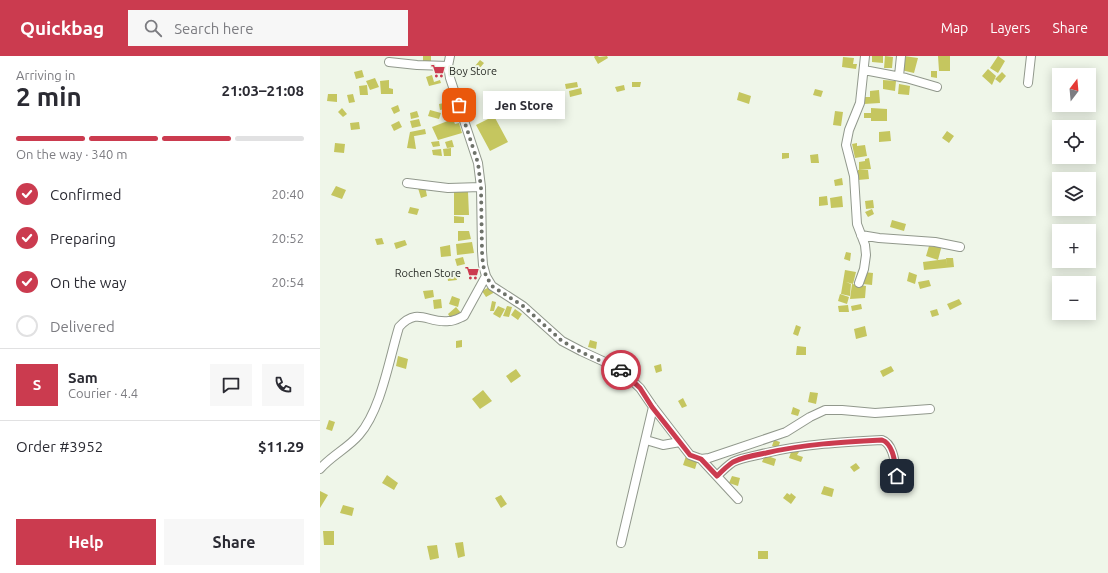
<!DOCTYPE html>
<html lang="en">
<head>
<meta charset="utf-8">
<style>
  body { margin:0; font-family:Ubuntu,sans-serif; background:#f7f7f7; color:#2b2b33; height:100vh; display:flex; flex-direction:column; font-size:15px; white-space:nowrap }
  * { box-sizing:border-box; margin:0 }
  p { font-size:13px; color:#7c7c81 }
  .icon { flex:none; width:22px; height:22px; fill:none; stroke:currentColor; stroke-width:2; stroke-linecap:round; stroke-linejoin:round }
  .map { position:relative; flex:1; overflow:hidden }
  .drawer { display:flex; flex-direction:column; background:#fff; width:320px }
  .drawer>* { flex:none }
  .needle { width:26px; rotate:16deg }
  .controls { position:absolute; left:732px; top:12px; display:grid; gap:8px }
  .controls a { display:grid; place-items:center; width:44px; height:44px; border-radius:0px; background:#fff; box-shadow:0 2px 10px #0003; font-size:20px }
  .pin { position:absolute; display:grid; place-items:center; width:34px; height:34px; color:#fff; margin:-17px; border-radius:8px; box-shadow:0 2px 6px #0006 }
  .courier { position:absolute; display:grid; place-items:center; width:40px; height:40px; margin:-20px; border:3px solid #cb3b4f; border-radius:50%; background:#fff; color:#222; box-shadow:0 1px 5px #0007 }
  .bubble { position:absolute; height:28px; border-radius:0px; background:#fff; box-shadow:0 2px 10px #0003; font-size:13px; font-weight:600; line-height:28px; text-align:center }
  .head em { font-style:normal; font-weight:600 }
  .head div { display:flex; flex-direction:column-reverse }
  .head { display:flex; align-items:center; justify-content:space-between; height:68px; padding:0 16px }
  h1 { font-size:26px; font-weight:600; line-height:30px }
  .bar { display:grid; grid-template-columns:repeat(4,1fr); gap:6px 4px; align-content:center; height:48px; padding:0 16px }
  .bar i { height:5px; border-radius:3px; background:#e1e1e2 }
  .bar .current { background:#cb3b4f }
  .bar p { grid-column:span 4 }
  .line { display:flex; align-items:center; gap:10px; padding:0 16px; border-top:1px solid #e1e1e2 }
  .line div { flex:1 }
  .round { display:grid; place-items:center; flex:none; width:42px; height:42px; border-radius:0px; background:#f7f7f7 }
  ol { padding:0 16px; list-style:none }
  li { display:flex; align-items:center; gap:12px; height:44px }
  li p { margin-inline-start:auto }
  li .icon { padding:4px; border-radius:50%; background:#cb3b4f; color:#fff; stroke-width:4 }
  li:last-child { color:#7c7c81 }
  li i { width:22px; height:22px; border:2px solid #e1e1e2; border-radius:50% }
  .button { display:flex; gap:8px; margin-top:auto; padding:8px 16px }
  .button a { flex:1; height:46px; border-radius:0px; background:#cb3b4f; color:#fff; font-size:16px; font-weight:600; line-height:46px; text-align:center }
  .button a+a { background:#f7f7f7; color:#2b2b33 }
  header { display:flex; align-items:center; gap:24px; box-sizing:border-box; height:56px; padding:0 20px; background:#cb3b4f; color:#fff }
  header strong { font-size:19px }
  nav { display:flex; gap:22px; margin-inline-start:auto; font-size:14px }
  .search { width:280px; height:36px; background:#f7f7f7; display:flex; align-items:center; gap:10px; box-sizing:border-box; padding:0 14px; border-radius:0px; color:#7c7c81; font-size:15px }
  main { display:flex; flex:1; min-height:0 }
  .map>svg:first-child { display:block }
  .building { fill:#c5c65f }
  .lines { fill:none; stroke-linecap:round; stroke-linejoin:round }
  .street-casing { stroke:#91988c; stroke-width:10 }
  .street { stroke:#fff; stroke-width:8 }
  .done { stroke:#6e726a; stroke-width:4; stroke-dasharray:0 7.2 }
  .route { stroke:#cb3b4f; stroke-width:5 }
  .labels { text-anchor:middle; stroke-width:4; stroke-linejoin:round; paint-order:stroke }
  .poi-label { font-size:11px; fill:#282b26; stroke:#eff6e9; text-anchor:start }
</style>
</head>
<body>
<header>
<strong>Quickbag</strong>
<div class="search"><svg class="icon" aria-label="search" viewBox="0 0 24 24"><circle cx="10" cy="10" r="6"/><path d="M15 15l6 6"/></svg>Search here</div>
<nav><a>Map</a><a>Layers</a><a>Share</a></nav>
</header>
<main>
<section class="drawer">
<div class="head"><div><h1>2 min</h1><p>Arriving in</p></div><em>21:03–21:08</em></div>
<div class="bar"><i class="current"></i><i class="current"></i><i class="current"></i><i></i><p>On the way · 340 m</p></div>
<ol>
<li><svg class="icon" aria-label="check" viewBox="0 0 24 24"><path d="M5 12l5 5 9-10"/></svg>Confirmed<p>20:40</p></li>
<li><svg class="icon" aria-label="check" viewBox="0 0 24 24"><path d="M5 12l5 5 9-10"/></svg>Preparing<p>20:52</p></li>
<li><svg class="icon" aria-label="check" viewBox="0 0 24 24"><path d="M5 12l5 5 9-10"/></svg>On the way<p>20:54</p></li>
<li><i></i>Delivered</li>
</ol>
<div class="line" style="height:72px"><b class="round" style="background:#cb3b4f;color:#fff">S</b><div><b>Sam</b><p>Courier · 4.4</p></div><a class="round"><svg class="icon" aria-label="chat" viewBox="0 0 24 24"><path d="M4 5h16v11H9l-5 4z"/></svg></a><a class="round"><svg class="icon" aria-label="phone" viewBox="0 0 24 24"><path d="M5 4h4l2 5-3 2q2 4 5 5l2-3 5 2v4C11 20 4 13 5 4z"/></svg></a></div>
<div class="line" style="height:52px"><div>Order #3952</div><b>$11.29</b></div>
<div class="button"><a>Help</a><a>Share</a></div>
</section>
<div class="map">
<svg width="788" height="517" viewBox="0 0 788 517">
  <rect width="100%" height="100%" fill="#eff6e9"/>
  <!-- building -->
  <path class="building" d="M103 0H111V8H103Z
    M275 0H278L279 1 287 0 288 2 278 8 274 1Z
    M552 0H563V7L552 6Z
    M565 0 573 1 572 12H564Z
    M584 0 598 2 594 17 581 14Z
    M618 0H630V15H619Z
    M678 0 685 5 678 17 670 12Z
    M523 1 534 2 533 8H537L536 13 522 11Z
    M160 4 164 7 159 13 155 10Z
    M668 13 676 20 672 29 662 20Z
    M42 14 44 21 36 23 34 16Z
    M611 15H617V22L611 21Z
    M682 16 686 20 680 27 675 23Z
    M112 19 114 26 120 24 121 27 109 30 106 21Z
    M55 22 59 31 50 34 46 25Z
    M69 24V32L73 33V38H61L60 25Z
    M563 24 576 25 575 35 563 33Z
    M257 26 258 31 246 33 245 28Z
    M312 26H321L320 31H312Z
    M579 28 590 30 589 39 578 38Z
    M47 29 48 39H40L39 30Z
    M304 29 305 34 297 36 295 31Z
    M261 32 262 38 250 41 249 35Z
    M495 33 503 35 501 41 493 39Z
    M559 34 560 47 544 48V41H550V35Z
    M419 36 431 40 429 48 417 44Z
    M8 38H17V46L7 45Z
    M33 38 35 46 29 47 27 39Z
    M129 46 130 52 120 54 119 48Z
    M78 49 80 55 74 58 71 52Z
    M22 52 27 58 23 61 18 56Z
    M551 52 567 53V65H551V62H544V57H551Z
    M110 54 121 57 119 63 108 60Z
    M133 54 136 60 125 64 122 57Z
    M97 55 99 61 91 63 90 57Z
    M515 55 523 56 521 70 513 69Z
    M174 60 188 86 170 95 156 69Z
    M99 63 101 70 92 72 90 65Z
    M133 63 135 68 139 67 142 77 118 84 112 71Z
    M79 65 82 71 74 75 71 69Z
    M39 66 40 73 31 74 30 67Z
    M105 73 106 78 89 81 90 76Z
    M570 75 571 85 559 86V76Z
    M627 75 634 80 629 87 622 82Z
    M94 80 96 93 87 92 89 81Z
    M132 84 134 91 127 92 125 86Z
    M119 85 120 90 113 91 111 86Z
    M15 87 25 88 24 97 14 96Z
    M537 87V90L545 89 547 100 535 102 532 88Z
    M131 92V100H124L123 93Z
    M121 93 122 100 113 99 112 94Z
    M462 97H469V102L462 103Z
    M498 98 499 107H491L490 99Z
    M549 102 551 113 539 114V106L545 105V103Z
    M538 114H548L549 123 538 124Z
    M522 122 523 129 515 130 514 124Z
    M16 130 26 134 22 143 11 139Z
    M105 130 107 140 101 142 98 132Z
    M134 135 148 136 149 159H134Z
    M507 140 508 149 499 150V141Z
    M522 140 523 151 511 152 510 142Z
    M553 144 554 152 546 153 545 145Z
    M90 151 99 153 97 159 88 157Z
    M552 153 554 158 548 161 545 156Z
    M134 160 144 161V167H134Z
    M572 164 586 168 584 175 570 171Z
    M138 175H149L151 183 138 185Z
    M62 182 64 188 57 189 55 183Z
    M85 184 87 189 76 193 74 187Z
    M152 186 154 197 137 199 136 188Z
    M616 188 622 189 618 204 606 200 609 190 616 191Z
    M130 189 131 200 121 201 120 191Z
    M526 196 531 197 530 205 524 203Z
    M143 201 145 208 137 210 135 203Z
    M626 202H633L634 211 604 214 603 206 626 203 627 209Z
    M525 214 536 216 533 228 526 226 531 228 530 240 521 238Z
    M135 216 137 224 128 225 127 217Z
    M544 216 553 217 552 229 543 228Z
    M589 216 597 219 595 228 587 225Z
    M609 224 611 230 600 233 598 226Z
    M532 228 546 230 545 242 530 243Z
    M171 230 175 236 166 241 162 235Z
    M113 234 114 241 105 243 103 235Z
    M520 238 529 241 527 248 518 245Z
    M132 240 140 243 138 251 129 248Z
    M121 243 122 252 114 253 113 244Z
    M639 243 642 248 630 254 627 248Z
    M172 245 176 246 174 255H170Z
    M541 248 542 253 532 255 531 250Z
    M528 249 529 256H519L518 250Z
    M178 250 185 253 180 262 173 258Z
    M187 250 192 251 189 261 183 260Z
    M136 251 141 257 131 263 128 258Z
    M195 253 202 258 198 264 191 259Z
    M617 253 619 259 612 261 610 255Z
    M476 269 481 271 478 280 473 278Z
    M545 270 547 280 536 283 534 273Z
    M142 284V291L136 292V285Z
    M270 284 277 286 276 293 268 291Z
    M477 290 486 291V299H476Z
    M78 300 88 303 86 313 76 310Z
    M341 308 342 315 336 317 334 310Z
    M571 310 574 315 563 321 560 315Z
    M196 313 201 320 191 327 186 320Z
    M163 334 172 345 160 353 152 343Z
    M490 336 498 337 496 348 488 346Z
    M363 342 367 350 362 352 358 345Z
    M473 351 480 354 478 360 471 358Z
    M9 364 15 366 12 375 6 373Z
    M454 384 460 386 458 392 452 390Z
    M472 393 479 396 477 399 483 401 481 406 469 402Z
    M445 399 456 403 454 410 442 406Z
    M366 400 378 403 375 413 363 409Z
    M536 407 540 412 534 416 530 411Z
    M67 419 78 427 74 434 62 427Z
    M412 420 420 422 418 430 409 427Z
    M504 430 514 433 512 441 501 438Z
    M0 435 8 439 0 452Z
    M467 437 470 439 471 437 476 441 471 448 463 442Z
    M181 439 187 448 181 452 175 442Z
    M23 449 34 452 32 460 20 457Z
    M3 475H14V489H4Z
    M143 486 145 500 138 502 135 487Z
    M117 489 119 502 110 504 107 490Z
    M438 495H448V503H438Z"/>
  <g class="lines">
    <defs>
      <path id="street" d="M130 0 128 10 130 22 158 107 161 131 162 195 163 209 166 220 172 230 203 250 242 285 261 295 300 313 320 332 333 351 370 399 381 403 389 402 466 376 490 361 505 354H522L555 357 610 353
        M69 6 97 9 128 10
        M544 14 586 22 617 31
        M579 20 581 0
        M708 27 711 0
        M87 127 128 132 161 131
        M541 179 559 182 615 186 640 191
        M539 227 544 213 546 199 545 189 537 168 534 120 526 89 529 74 540 47 545 0
        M326 384 343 389 360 386
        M381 403 418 443
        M0 413C11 400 28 392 39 379 61 354 69 304 79 271 98 250 108 268 129 265 135 265 139 262 144 260L166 220
        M397 420C402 415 407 410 413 406 423 401 435 400 446 397 484 388 523 386 562 384 574 388 575 409 577 420
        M301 487 333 351"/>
    </defs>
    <!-- street casing -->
    <use href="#street" class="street-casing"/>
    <!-- street -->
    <use href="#street" class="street"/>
  </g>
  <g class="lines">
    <!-- done -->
    <path class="done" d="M139 49 158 107 161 132 162 196 163 209 166 220 172 230 203 250 242 285 261 296 301 314"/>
    <!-- route -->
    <path class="route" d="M301 314 320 332 332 351 370 399 381 403 397 420C402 415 407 410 413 406 423 401 435 399 446 397 484 388 523 386 562 384 574 388 575 409 577 420"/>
  </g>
  <!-- icons -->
  <defs>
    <symbol id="supermarket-bare" viewBox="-9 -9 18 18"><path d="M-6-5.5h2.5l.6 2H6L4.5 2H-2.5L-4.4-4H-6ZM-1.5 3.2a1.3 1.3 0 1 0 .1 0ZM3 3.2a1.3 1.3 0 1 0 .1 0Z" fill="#cb3b4f" stroke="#eff6e9" stroke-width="2.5" paint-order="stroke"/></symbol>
  </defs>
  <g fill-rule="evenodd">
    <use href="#supermarket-bare" x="108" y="5" width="20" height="20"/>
    <use href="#supermarket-bare" x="142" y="207" width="20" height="20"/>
  </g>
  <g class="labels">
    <!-- poi labels -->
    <g class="poi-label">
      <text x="129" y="19">Boy Store</text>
      <text x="141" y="221" text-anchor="end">Rochen Store</text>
    </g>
  </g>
</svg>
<div class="controls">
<a><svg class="needle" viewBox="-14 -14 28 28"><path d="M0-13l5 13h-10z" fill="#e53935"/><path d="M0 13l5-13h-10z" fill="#7c7c81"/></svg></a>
<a><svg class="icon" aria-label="locate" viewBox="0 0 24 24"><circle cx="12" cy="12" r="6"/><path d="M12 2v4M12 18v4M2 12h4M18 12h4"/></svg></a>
<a><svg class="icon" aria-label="layers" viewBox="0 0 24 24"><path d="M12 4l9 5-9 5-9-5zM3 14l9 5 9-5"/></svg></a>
<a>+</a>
<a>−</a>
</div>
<div class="pin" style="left:139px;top:49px;background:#ea580c"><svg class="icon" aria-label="bag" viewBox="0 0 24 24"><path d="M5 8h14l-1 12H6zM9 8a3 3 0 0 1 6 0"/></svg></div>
<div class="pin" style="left:577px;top:420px;background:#1f2937"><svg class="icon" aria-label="home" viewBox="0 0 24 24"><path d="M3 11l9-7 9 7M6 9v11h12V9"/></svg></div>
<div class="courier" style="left:301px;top:314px"><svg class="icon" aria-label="car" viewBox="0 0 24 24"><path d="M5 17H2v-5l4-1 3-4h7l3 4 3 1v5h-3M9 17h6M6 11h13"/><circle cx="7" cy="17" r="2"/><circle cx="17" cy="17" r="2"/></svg></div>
<div class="bubble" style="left:163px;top:35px;width:82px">Jen Store</div>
</div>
</main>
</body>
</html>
